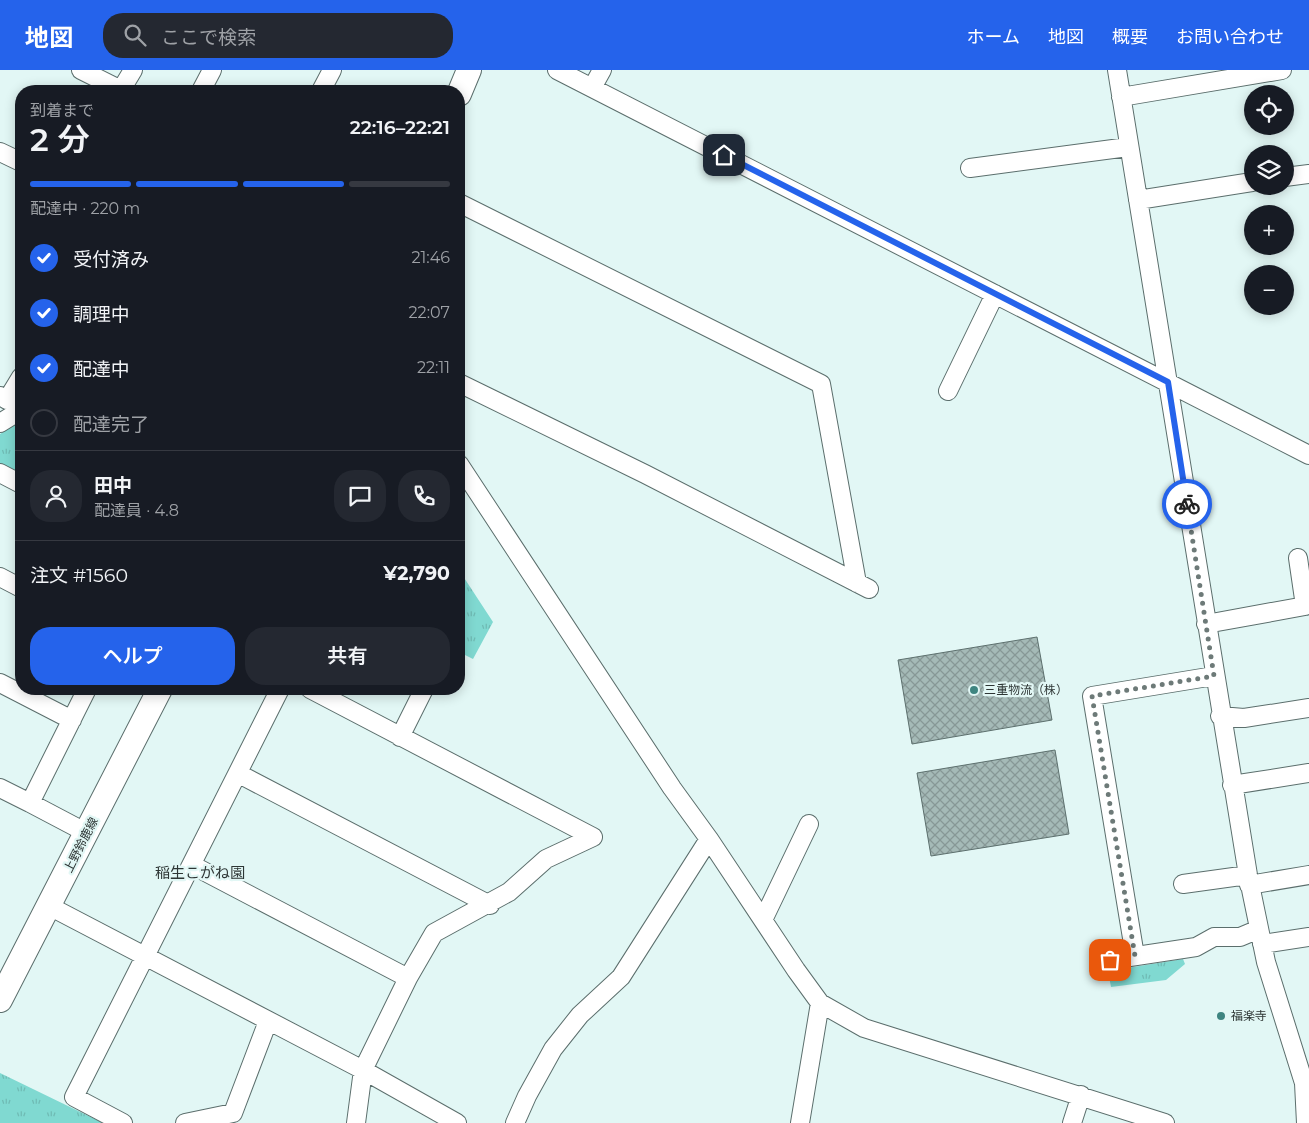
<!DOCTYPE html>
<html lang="ja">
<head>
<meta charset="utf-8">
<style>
  body { margin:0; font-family:Montserrat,"Noto Sans JP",sans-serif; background:#242831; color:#f1f3f6; height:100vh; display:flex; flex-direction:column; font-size:19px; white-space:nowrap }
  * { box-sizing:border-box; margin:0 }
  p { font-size:16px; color:#9ea1a6 }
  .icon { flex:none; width:28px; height:28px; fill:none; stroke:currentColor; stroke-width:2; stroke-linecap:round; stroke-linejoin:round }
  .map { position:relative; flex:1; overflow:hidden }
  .side { position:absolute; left:15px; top:15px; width:450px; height:610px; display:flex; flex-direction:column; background:#171b24; border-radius:20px; box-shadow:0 2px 12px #0003 }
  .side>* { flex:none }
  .controls { position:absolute; left:1244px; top:15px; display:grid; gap:10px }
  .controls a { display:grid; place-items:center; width:50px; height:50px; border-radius:50%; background:#171b24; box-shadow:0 2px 12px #0003; font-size:25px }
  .pin { position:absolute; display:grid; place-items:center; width:42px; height:42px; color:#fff; margin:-21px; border-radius:10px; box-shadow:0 2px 8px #0006 }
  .courier { position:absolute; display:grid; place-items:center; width:50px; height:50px; margin:-25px; border:4px solid #2563eb; border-radius:50%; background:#fff; color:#222; box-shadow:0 1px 6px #0007 }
  .summary em { font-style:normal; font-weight:600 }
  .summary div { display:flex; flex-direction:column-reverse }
  .summary { display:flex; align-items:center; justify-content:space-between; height:85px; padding:0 15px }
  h1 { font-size:32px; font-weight:600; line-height:38px }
  .bar { display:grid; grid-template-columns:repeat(4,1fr); gap:8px 5px; align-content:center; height:60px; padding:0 15px }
  .bar i { height:6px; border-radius:4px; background:#363941 }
  .bar .selected { background:#2563eb }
  .bar p { grid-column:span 4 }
  .line { display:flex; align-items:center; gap:12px; padding:0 15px; border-top:1px solid #363941 }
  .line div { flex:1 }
  .round { display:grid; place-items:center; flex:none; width:52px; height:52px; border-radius:20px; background:#242831 }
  ol { padding:0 15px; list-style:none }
  li { display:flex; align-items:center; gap:15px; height:55px }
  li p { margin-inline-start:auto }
  li .icon { padding:5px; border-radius:50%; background:#2563eb; color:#fff; stroke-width:4 }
  li:last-child { color:#9ea1a6 }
  li i { width:28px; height:28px; border:2px solid #363941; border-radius:50% }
  .button { display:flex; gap:10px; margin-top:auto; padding:10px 15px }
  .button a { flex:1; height:58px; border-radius:20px; background:#2563eb; color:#fff; font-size:20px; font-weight:600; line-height:58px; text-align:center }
  .button a+a { background:#242831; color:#f1f3f6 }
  header { display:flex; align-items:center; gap:30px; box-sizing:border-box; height:70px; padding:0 25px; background:#2563eb; color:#fff }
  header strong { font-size:24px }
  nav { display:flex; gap:28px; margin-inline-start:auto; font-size:18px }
  .search { width:350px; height:45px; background:#242831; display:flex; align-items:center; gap:12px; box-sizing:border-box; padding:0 18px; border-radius:20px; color:#9ea1a6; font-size:19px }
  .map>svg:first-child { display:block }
  .park { fill:url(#park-tufts) }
  .building { fill:url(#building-cross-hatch); stroke:#5c6f6d }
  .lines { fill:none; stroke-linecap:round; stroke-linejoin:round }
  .street-casing { stroke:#5b6e6c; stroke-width:20 }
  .secondary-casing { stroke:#5b6e6c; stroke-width:26 }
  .street { stroke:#fff; stroke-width:18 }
  .secondary { stroke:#fff; stroke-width:24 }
  .done { stroke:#6d7a78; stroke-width:5; stroke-dasharray:0 9 }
  .route { stroke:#2563eb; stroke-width:6 }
  .poi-dot { fill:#3e8580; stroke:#e2f7f5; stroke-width:2 }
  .labels { text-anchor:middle; stroke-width:4.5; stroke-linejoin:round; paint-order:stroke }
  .poi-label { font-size:12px; fill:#2e3635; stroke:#e2f7f5; text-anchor:start }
  .street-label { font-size:12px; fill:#2e3635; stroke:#e2f7f5 }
  .quarter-label { font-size:15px; fill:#2e3635; stroke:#e2f7f5 }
</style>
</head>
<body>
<header>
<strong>地図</strong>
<div class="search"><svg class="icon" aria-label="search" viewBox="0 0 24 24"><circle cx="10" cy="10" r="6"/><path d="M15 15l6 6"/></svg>ここで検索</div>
<nav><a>ホーム</a><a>地図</a><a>概要</a><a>お問い合わせ</a></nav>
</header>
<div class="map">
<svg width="1309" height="1053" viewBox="0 0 1309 1053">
  <defs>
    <pattern id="park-tufts" width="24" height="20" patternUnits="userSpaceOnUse" patternTransform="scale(1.25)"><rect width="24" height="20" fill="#80d9d1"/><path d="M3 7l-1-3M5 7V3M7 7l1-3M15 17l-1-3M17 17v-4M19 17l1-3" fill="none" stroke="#6fbbb4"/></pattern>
    <pattern id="building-cross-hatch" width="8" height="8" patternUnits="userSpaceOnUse" patternTransform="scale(1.25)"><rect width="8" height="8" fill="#a5bab7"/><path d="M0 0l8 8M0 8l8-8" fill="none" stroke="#879896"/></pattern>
  </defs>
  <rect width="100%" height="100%" fill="#e2f7f5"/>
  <!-- park -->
  <path class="park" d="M21 350V390L15 403 0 395V364Z
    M459 500 493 552 473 589 459 582Z
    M1183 889 1185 894 1166 910 1111 917 1108 901Z
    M0 1003 103 1053H0Z"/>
  <!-- building -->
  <path class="building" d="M1037 567 1052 650 912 674 898 590Z
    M1055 680 1069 764 931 786 917 703Z"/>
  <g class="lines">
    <defs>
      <path id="street" d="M81 0 121 20 133 0
        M557 0 1309 385
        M1117 0 1248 805 1266 892 1304 1013 1306 1053
        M592 18 602 0
        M201 21 212 0
        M321 21 332 0
        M1121 27 1282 0
        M0 82 21 92
        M970 98 1128 77
        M1285 107 1309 104
        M1138 130 1252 112
        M459 133 821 314 857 513
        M459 313 645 404 869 519
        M948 321 995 224
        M0 326 7 330 21 307
        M0 353 21 340
        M459 394 672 718 709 769 796 900 820 933 864 958 1165 1053
        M0 403 21 414
        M0 507 21 518
        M1206 554 1305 536 1298 488
        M0 613 72 650
        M310 619 593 767
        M1220 646 1244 648 1309 638
        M400 667 424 619
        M239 704 490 835
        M1232 715 1309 703
        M0 718 30 733
        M87 763 30 733 87 619
        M192 795 408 908
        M1183 814 1248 805
        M1249 815 1309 805
        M49 836 363 1000 457 1053
        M763 850 809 754
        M1262 874 1309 867
        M1135 886 1092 626 1214 606
        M1110 890 1196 877 1214 867H1240L1259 859
        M123 1053 74 1027 280 619
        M185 1053 233 1043 268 951
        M356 1053 363 1000 408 908 434 863 509 822 546 789 593 767
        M515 1053 527 1026 553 979 580 945 621 907 709 769
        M800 1053 820 933
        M1072 1053 1081 1025"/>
      <path id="secondary" d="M459 24 469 0
        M0 930 160 619"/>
    </defs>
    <!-- street casing -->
    <use href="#street" class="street-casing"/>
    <!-- secondary casing -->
    <use href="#secondary" class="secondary-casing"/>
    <!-- street -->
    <use href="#street" class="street"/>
    <!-- secondary -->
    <use href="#secondary" class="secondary"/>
  </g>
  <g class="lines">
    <!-- done -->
    <path class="done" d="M1110 890 1135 886 1092 626 1214 606 1187 434"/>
    <!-- route -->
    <path class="route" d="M724 85 1168 312 1187 434"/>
  </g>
  <!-- markers -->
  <g class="poi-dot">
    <circle cx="974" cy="620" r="5"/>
    <circle cx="1221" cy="946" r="5"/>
  </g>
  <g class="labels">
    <!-- poi labels -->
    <g class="poi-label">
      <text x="984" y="624">三重物流（株）</text>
      <text x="1231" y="950">福楽寺</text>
    </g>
    <!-- street labels -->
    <g class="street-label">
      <text transform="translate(81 775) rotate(-63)" y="4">上野鈴鹿線</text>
    </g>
    <!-- quarter labels -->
    <g class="quarter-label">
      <text x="200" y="808">稲生こがね園</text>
    </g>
  </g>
</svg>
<div class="controls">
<a><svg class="icon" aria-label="locate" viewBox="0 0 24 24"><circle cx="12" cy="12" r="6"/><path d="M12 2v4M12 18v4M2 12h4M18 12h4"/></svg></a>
<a><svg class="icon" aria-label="layers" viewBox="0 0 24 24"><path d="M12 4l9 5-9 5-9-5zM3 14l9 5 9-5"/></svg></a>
<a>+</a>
<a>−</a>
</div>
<div class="pin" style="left:1110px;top:890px;background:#ea580c"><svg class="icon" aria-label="bag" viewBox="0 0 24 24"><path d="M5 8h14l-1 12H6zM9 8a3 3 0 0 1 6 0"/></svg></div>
<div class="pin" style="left:724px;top:85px;background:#1f2937"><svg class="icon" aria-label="home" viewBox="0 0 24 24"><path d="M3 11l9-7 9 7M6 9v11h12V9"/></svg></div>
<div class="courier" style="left:1187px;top:434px"><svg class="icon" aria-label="bike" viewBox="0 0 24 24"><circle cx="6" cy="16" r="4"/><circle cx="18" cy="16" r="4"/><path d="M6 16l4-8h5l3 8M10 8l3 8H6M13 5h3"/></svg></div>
<section class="side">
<div class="summary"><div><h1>2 分</h1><p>到着まで</p></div><em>22:16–22:21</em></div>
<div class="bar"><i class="selected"></i><i class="selected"></i><i class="selected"></i><i></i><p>配達中 · 220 m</p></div>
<ol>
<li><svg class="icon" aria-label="check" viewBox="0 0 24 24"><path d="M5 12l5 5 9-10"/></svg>受付済み<p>21:46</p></li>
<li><svg class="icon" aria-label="check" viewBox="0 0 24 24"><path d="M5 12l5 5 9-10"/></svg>調理中<p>22:07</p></li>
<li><svg class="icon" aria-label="check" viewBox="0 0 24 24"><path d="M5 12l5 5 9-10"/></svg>配達中<p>22:11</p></li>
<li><i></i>配達完了</li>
</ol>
<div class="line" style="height:90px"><a class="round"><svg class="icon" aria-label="person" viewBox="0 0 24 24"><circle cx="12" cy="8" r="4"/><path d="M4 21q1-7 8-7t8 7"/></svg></a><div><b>田中</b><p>配達員 · 4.8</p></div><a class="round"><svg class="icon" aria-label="chat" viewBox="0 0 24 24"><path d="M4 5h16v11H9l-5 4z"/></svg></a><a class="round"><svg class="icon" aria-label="phone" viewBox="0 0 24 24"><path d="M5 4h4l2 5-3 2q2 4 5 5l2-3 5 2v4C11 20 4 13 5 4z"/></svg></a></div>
<div class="line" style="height:65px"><div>注文 #1560</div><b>¥2,790</b></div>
<div class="button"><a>ヘルプ</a><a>共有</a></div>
</section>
</div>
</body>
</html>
